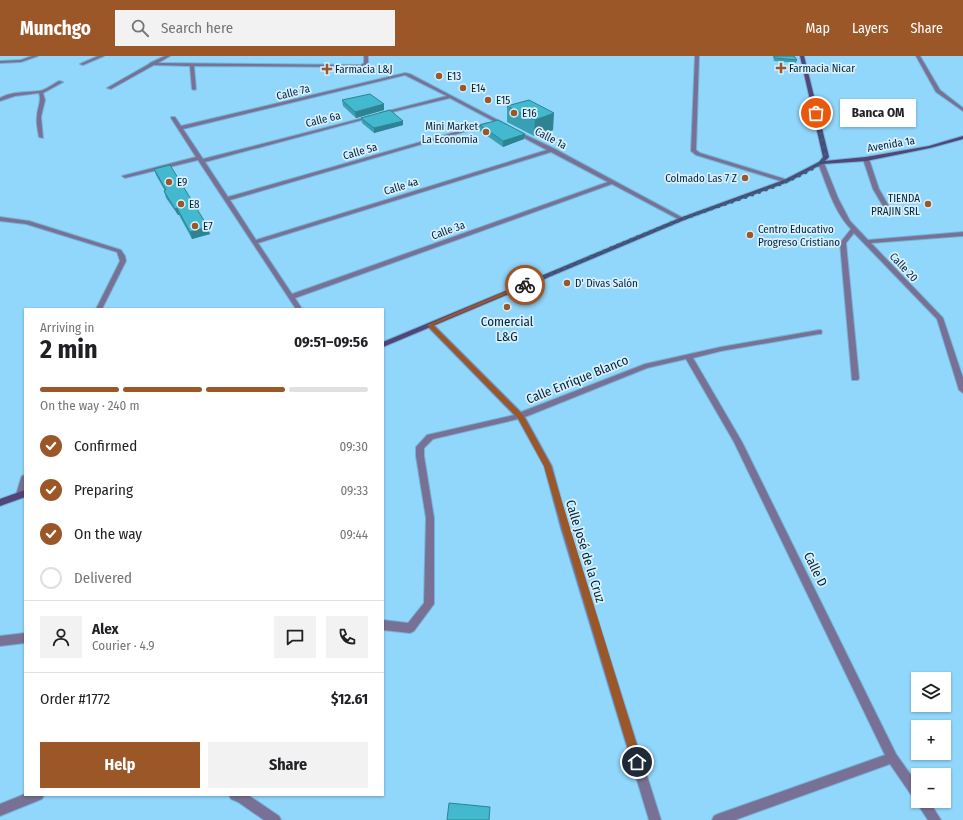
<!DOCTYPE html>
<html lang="en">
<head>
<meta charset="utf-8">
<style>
  body { margin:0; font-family:"Fira Sans Condensed",sans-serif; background:#f2f2f2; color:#202124; height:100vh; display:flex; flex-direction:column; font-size:15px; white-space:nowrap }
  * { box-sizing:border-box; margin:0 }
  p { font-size:13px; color:#757577 }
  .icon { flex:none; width:22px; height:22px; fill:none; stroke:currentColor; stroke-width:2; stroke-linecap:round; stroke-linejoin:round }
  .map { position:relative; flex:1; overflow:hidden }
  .details { position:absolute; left:24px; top:252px; width:360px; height:488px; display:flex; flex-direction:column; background:#fff; border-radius:0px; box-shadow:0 1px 3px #0004 }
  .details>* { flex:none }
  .tools { position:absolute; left:911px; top:616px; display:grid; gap:8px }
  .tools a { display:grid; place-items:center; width:40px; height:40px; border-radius:0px; background:#fff; box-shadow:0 1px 3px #0004; font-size:20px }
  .pin { position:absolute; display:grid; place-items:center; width:34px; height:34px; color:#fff; margin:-17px; border:2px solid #fff; border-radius:50%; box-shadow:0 1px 4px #0007 }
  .courier { position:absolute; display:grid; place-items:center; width:40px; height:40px; margin:-20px; border:3px solid #9b5728; border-radius:50%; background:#fff; color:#222; box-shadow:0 1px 5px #0007 }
  .bubble { position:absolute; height:28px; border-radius:0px; background:#fff; box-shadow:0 1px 3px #0004; font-size:13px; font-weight:700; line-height:28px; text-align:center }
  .headline em { font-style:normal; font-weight:700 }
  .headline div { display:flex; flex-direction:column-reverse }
  .headline { display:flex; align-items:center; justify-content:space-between; height:68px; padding:0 16px }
  h1 { font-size:26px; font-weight:700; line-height:30px }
  .bar { display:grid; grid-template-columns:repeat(4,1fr); gap:6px 4px; align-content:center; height:48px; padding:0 16px }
  .bar i { height:5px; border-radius:3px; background:#e0e0e0 }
  .bar .active { background:#9b5728 }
  .bar p { grid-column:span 4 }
  .line { display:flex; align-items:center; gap:10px; padding:0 16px; border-top:1px solid #e0e0e0 }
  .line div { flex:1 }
  .round { display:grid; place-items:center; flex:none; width:42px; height:42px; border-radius:0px; background:#f2f2f2 }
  ol { padding:0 16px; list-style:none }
  li { display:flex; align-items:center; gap:12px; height:44px }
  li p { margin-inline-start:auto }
  li .icon { padding:4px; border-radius:50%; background:#9b5728; color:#fff; stroke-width:4 }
  li:last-child { color:#757577 }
  li i { width:22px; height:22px; border:2px solid #e0e0e0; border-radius:50% }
  .primary-button { display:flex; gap:8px; margin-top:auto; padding:8px 16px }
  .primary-button a { flex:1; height:46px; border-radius:0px; background:#9b5728; color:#fff; font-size:16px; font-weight:700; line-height:46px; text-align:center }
  .primary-button a+a { background:#f2f2f2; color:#202124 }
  header { display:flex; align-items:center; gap:24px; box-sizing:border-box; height:56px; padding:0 20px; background:#9b5728; color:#fff }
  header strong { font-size:19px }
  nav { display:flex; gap:22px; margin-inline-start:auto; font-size:14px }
  .search { width:280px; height:36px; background:#f2f2f2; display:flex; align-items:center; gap:10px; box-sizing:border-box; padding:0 14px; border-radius:0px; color:#757577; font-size:15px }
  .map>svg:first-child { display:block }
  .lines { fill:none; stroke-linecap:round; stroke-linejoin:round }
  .lane-casing { stroke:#74b2d4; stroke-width:2 }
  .street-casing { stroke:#74b2d4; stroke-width:2 }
  .secondary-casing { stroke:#74b2d4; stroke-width:2 }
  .lane { fill:#787195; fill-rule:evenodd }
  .street { fill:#787195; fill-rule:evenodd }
  .secondary { fill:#514579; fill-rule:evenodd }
  .wall { fill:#399fb2 }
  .shaded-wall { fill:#2e8291 }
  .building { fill:#42b9cf; stroke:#2e8291 }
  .route { fill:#9b5728 }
  .done { stroke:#33627b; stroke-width:4; stroke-dasharray:0 7.2 }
  .poi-dot { fill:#9b5728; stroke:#d8f0ff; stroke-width:1.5 }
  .labels { text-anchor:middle; stroke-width:3.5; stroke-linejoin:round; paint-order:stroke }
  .far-poi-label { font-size:11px; fill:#002436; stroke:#d8f0ff; text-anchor:start }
  .far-street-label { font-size:11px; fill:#002436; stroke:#d8f0ff }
  .poi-label { font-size:13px; fill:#002436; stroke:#d8f0ff }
  .street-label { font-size:13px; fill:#002436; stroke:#d8f0ff }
</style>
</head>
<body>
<header>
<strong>Munchgo</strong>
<div class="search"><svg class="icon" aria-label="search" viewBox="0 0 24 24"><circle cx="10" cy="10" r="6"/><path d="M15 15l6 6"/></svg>Search here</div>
<nav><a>Map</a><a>Layers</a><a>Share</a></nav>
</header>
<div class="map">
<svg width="963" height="764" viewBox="0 0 963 764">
  <rect width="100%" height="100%" fill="#91d6fb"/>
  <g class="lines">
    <defs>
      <path id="lane" d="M866 101 869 103 879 133 891 154 890 155H886L873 133 863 103Z"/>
      <path id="street" d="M32 0H38L21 6 0 7V5L21 4Z
        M98 0H104L83 9 80 8Z
        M165 0H170L158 7 361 9 364 7V0H368V7L362 11 194 10 196 33 194 34 192 33 190 10 154 9 111 33 107 32 149 8 150 7Z
        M695 0H699L696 94 700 97 788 124V126H784L696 99 691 95Z
        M916 0H920L940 34 963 52V55L936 36Z
        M405 17 410 18 507 69 503 70 450 42 380 59V57L447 40 405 19 183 73 203 103 371 60 373 61 205 106 228 141 487 67 491 68 230 144 256 184 547 94 513 76V74H515L555 93 685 163 680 164 612 128 295 242 302 253H296L198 104 125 122 122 120 196 101 171 62V61H175L181 70ZM551 96 608 126 292 238 258 187Z
        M59 25 63 26 43 37 45 44 41 61 43 82 39 81C38 74 36 68 37 61 37 52 42 46 39 37L15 40 0 45V42C12 35 25 37 39 35 46 34 53 28 59 25Z
        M819 106 824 107 838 142 850 165 868 184 963 176V180L871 187 943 262 963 322V337L959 334 937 263 854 177 846 187 859 322 858 324H852L840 187 851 173C834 156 827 129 818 107Z
        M0 161 29 165 121 194 125 200 126 205 102 253H96L120 205 117 196 26 168 0 165Z
        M428 267H432L521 356 645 308 721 291 819 274H821L822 276 821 278H819L721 295 693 302 742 386 896 698 918 729V745H929L941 764H928L918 749 916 744 914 743 890 708 735 764H712L714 760 718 758 885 699 734 386 686 303 647 312 525 361 552 410 569 473 661 764H649L561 473 544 410 518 363 433 383 424 392V400L434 462V548L414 575 410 577 383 574V564L408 567 424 547 426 462 416 400V391L427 379 514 359 428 271Z
        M25 419V437L23 441 20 442 17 441 16 439 21 422 22 420Z
        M25 577V587L0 590V580Z
        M25 738 44 739 42 743 0 760V748Z
        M229 739H248L279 760 281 764H264L238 746 231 743Z"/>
      <path id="secondary" d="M800 0H804L829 101 825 105 866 101 929 90 963 80V83L930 92 866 105 822 108 788 126 684 164 383 291V286L680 162 784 124 819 106 823 101Z
        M25 434V441L0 450V443Z"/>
    </defs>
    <!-- lane casing -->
    <use href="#lane" class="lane-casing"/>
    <!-- street casing -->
    <use href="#street" class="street-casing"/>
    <!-- secondary casing -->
    <use href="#secondary" class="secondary-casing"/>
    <!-- lane -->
    <use href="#lane" class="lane"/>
    <!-- street -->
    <use href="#street" class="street"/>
    <!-- secondary -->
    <use href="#secondary" class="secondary"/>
  </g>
  <!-- wall -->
  <path class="wall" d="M773 0H794L797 4 796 7 774 5Z
    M342 44 384 48V54L356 62 343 50Z
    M529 44 553 74 534 80 507 66V50Z
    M361 62 403 69 374 77 362 67Z
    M480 69 525 78 524 83 503 91 480 75Z
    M154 113 210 178 192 183 179 159H178L166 142 164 135H165L156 119Z"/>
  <!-- shaded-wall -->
  <path class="shaded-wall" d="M384 48V54L356 62 355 56Z
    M554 57 553 74 534 80 535 64Z
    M403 65V69L374 77V72Z
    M525 78 524 83 503 91V85Z
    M177 152 179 159H178L175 153Z
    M208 171 210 178 192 183 190 176Z"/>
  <!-- building -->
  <path class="building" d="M774 0H794L797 4 775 2Z
    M370 38 384 48 355 56 342 44Z
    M529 44 554 57 535 64 507 50Z
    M390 54 403 65 374 72 361 62Z
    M498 64 525 78 503 85 480 69Z
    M170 109 208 171 190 176 177 152 175 153 164 135 166 134 154 113Z
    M449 747 490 751 489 764H447Z"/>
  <!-- route -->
  <path class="route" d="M523 228 528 229 433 269 523 359 551 410 642 706 640 709 637 710 634 709 632 706 544 410 518 362 427 269Z"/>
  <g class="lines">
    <!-- done -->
    <path class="done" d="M525 229C578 207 631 183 685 162 715 150 809 124 826 101L816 57"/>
  </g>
  <!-- markers -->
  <g class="poi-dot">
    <path d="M779 6h4v4h4v4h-4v4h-4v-4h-4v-4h4z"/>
    <path d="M325 7h4v4h4v4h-4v4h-4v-4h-4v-4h4z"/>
    <circle cx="439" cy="20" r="4"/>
    <circle cx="463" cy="32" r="4"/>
    <circle cx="488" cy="44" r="4"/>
    <circle cx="514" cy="57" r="4"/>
    <circle cx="486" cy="76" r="4"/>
    <circle cx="745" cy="122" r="4"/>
    <circle cx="169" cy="126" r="4"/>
    <circle cx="181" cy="148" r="4"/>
    <circle cx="928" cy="148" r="4"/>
    <circle cx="195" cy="170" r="4"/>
    <circle cx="750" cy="179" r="4"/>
    <circle cx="567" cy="227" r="4"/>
    <circle cx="507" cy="251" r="4"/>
  </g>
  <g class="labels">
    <!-- far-poi labels -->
    <g class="far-poi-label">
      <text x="789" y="16">Farmacia Nicar</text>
      <text x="335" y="17">Farmacia L&amp;J</text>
      <text x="447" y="24">E13</text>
      <text x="471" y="36">E14</text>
      <text x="496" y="48">E15</text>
      <text x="522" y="61">E16</text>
      <text x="478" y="74" text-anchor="end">Mini Market<tspan x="478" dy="13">La Economia</tspan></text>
      <text x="737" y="126" text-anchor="end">Colmado Las 7 Z</text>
      <text x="177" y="130">E9</text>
      <text x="920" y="146" text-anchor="end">TIENDA<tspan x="920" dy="13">PRAJIN SRL</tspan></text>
      <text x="189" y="152">E8</text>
      <text x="203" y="174">E7</text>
      <text x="758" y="177">Centro Educativo<tspan x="758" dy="13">Progreso Cristiano</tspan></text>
      <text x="575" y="231">D' Divas Salón</text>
    </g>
    <!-- far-street labels -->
    <g class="far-street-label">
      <text transform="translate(293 36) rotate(-14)" y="4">Calle 7a</text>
      <text transform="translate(323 63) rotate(-14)" y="4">Calle 6a</text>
      <text transform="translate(551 82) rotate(27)" y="4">Calle 1a</text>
      <text transform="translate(891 88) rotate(-10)" y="4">Avenida 1a</text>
      <text transform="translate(360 95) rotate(-16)" y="4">Calle 5a</text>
      <text transform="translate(401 130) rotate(-17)" y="4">Calle 4a</text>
      <text transform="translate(448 174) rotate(-20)" y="4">Calle 3a</text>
      <text transform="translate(904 211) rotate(47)" y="4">Calle 20</text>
    </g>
    <!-- poi labels -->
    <g class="poi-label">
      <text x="507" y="270">Comercial<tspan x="507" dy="15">L&amp;G</tspan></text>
    </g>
    <!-- street labels -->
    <g class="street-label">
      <text transform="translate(577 323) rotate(-22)" y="5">Calle Enrique Blanco</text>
      <text transform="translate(586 495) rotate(73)" y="5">Calle José de la Cruz</text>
      <text transform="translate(816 513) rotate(64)" y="5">Calle D</text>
    </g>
  </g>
</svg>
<div class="tools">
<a><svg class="icon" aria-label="layers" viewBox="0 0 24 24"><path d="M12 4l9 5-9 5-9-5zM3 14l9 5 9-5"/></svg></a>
<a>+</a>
<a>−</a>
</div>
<div class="pin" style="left:816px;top:57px;background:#ea580c"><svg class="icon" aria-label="bag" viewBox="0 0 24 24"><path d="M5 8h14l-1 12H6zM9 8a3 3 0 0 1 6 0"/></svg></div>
<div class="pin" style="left:637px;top:706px;background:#1f2937"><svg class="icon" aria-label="home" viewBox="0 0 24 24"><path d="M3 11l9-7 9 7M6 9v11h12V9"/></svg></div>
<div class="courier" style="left:525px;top:229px"><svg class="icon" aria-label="bike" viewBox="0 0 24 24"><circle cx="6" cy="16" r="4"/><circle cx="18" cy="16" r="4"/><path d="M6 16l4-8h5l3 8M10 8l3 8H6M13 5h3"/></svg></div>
<div class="bubble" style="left:840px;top:43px;width:76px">Banca OM</div>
<section class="details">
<div class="headline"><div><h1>2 min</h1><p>Arriving in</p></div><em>09:51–09:56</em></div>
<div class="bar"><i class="active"></i><i class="active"></i><i class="active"></i><i></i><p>On the way · 240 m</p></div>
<ol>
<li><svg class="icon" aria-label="check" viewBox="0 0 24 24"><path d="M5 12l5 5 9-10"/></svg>Confirmed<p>09:30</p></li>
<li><svg class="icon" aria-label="check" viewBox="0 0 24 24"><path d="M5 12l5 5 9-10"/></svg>Preparing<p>09:33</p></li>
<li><svg class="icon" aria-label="check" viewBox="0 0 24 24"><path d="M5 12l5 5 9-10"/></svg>On the way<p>09:44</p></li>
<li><i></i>Delivered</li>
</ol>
<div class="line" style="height:72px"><a class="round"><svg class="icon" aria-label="person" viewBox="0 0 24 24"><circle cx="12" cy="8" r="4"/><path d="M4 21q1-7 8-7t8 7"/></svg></a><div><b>Alex</b><p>Courier · 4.9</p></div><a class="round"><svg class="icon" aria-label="chat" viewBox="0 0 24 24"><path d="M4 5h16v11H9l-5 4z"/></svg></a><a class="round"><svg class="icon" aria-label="phone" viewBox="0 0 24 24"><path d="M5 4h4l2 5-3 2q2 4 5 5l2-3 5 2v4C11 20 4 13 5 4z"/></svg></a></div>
<div class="line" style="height:52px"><div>Order #1772</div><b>$12.61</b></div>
<div class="primary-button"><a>Help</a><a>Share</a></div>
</section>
</div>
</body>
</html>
